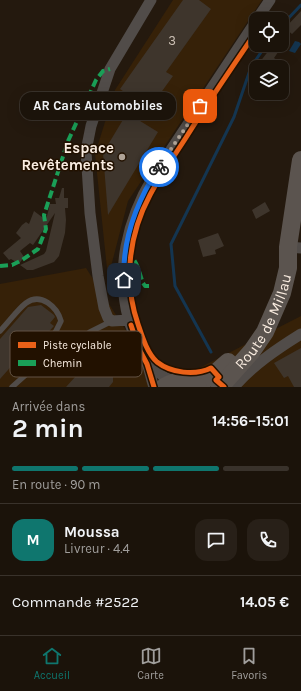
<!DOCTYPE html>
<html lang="fr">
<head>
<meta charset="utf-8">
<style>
  body { margin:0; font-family:Karla,sans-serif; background:#282018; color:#f1f3f6; height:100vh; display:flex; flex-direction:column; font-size:15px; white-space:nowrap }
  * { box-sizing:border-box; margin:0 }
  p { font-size:13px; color:#a09e9c }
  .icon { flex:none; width:22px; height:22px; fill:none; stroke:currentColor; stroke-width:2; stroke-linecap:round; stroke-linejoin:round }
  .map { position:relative; height:387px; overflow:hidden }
  .panel { display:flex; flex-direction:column; background:#1b130a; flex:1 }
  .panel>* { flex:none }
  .controls { position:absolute; left:249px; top:12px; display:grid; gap:8px }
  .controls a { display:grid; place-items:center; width:40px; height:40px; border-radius:8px; background:#1b130a; box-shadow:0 4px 16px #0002,0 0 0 1px #39322b; font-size:20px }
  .pin { position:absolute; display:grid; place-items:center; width:34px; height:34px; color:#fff; margin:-17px; border-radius:8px; box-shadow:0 2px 6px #0006 }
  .courier { position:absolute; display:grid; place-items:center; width:40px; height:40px; margin:-20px; border:3px solid #1a73e8; border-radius:50%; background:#fff; color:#222; box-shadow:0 1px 5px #0007 }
  .bubble { position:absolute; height:28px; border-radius:12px; background:#1b130a; box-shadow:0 4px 16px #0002,0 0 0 1px #39322b; font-size:13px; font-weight:700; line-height:28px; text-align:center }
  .overview em { font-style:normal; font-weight:700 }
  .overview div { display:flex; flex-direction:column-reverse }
  .overview { display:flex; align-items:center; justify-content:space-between; height:68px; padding:0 12px }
  h1 { font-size:26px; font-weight:700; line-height:30px }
  .bar { display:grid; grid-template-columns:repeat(4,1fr); gap:6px 4px; align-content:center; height:48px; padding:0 12px }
  .bar i { height:5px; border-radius:3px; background:#39322b }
  .bar .active { background:#0f766e }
  .bar p { grid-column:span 4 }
  .line { display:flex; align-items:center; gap:10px; padding:0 12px; border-top:1px solid #39322b }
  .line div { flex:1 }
  .round { display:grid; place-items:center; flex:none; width:42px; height:42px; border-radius:12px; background:#282018 }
  .dock { display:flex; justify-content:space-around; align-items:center; height:56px; border-top:1px solid #39322b; background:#1b130a; font-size:11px; color:#a09e9c }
  .dock a { display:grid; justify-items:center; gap:2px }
  .dock .active { color:#0f766e }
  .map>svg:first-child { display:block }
  .built { fill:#362108 }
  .water { fill:#143550 }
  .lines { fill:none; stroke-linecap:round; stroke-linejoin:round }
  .stream { stroke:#143550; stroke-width:3 }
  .building { fill:#3e352c }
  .service { stroke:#514c49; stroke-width:5.5 }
  .minor { stroke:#514c49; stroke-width:11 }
  .primary { stroke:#5b544f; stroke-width:18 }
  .quiet { stroke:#1a9f57; stroke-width:4; stroke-dasharray:8 4; stroke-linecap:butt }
  .cycleway-casing { stroke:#210; stroke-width:8 }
  .cycleway { stroke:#ea6118; stroke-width:5 }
  .done { stroke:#afa397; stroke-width:4; stroke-dasharray:0 7.2 }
  .route { stroke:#1a73e8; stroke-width:5 }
  .poi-dot { fill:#afa397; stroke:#210; stroke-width:1.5 }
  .labels { text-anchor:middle; stroke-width:3; stroke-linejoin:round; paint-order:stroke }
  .number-label { font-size:13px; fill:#cbbfb4 }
  .poi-label { font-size:15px; font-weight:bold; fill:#faede1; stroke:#210; text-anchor:end }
  .street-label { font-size:15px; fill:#faede1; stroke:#210 }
  .key { fill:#210; stroke:#635344; stroke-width:1 }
  .key-label { font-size:11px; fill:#faede1 }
</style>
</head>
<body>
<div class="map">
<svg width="301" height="387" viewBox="0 0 301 387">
  <rect width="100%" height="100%" fill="#24190e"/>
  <!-- built -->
  <path class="built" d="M173 0H262L128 201 108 278 95 154 115 90Z
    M86 268 162 387 301 316V387H0V284Z"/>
  <!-- water -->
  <path class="water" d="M295 41 299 42 301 44 295 53 289 51Z"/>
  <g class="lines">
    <!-- stream -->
    <path class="stream" d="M282 25 301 5
      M211 352 175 286 171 244 234 117 251 67 266 45"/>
  </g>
  <!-- building -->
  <path class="building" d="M183 0H199L211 9 166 72 173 76 149 109 120 89Z
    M301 11V25L292 34 285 28Z
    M273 45H283L274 58 277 60 272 67H256Z
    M127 113 158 132 108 215 103 153Z
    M62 188H64V198H68V208H65L66 220 65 233 59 256 54 262 33 270H27L20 265 44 254 46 251 55 213 33 245 30 243 20 251 24 257 19 264 11 259 9 260 3 253 21 238 16 233 22 225 26 222 29 224 34 211 46 220 50 204H56L55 198H59Z
    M265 202 270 211 256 219 252 210Z
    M218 233 224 246 215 250 216 254 203 257 198 240Z
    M41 305 54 315 55 317 50 323 54 326 42 339 39 337 27 349 30 352 18 365 15 362 0 379V339L28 307Z
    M301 348V387H294L288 376 284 378 274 363Z
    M94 356 113 372V382L109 387H66Z"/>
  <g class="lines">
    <!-- service -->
    <path class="service" d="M0 331C8 323 17 310 26 303 41 292 57 307 61 321L56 331 32 360 30 371
      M12 387 30 371 39 370 90 332 112 321"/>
    <!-- minor -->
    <path class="minor" d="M257 19 270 0
      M288 247 301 248
      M129 320 112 321 108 318 104 308 98 276 90 213 86 151 91 126 110 69 151 0
      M147 364 157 370 164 377 176 382
      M154 387C151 379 150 371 147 363 141 349 134 336 129 321 115 271 127 220 153 177L256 21
      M234 387C253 365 277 349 301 334"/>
    <!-- primary -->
    <g class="primary">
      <path d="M192 384 211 377 228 362"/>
      <path d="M164 387C175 380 187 380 198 387"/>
      <path id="s1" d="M220 387 252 351 265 332 282 293 288 268V247L301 160"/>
    </g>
    <!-- quiet -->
    <path class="quiet" d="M125 254C137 256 139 273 143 283L145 286H149
      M0 266 12 265 22 260 38 249 46 229 44 215 68 141 96 80 103 71 110 69"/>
    <defs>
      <path id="cycleway" d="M131 325 139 349 147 364 154 387
        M224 387 216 380 219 377 211 368C195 376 171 373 157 362 147 353 142 336 138 324 123 281 129 234 150 195 161 174 175 155 187 136 209 101 233 66 256 32"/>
    </defs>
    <!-- cycleway casing -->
    <use href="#cycleway" class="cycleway-casing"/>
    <!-- cycleway -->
    <use href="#cycleway" class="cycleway"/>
  </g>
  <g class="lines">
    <!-- done -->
    <path class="done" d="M159 167 200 106"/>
    <!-- route -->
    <path class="route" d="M124 280C122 239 137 201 159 167"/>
  </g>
  <!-- markers -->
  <circle class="poi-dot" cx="122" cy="157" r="4"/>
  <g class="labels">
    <!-- number labels -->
    <g class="number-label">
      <text x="172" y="45">3</text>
    </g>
    <!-- poi labels -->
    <g class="poi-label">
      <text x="114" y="153">Espace<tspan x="114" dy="17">Revêtements</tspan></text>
    </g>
    <!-- street labels -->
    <g class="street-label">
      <text dy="5" stroke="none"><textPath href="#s1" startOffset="80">Route de Millau</textPath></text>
    </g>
  </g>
  <!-- legend -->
  <rect x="10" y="331" width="132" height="46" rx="6" class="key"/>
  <rect x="18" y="342" width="18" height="6" fill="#ea6118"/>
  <rect x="18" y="360" width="18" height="6" fill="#1a9f57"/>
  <g class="key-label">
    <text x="43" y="349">Piste cyclable</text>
    <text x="43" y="367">Chemin</text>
  </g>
</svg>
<div class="controls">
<a><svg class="icon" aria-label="locate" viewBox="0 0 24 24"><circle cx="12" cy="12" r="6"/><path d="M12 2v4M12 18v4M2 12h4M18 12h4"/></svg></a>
<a><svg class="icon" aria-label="layers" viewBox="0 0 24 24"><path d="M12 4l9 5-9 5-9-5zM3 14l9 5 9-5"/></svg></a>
</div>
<div class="pin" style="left:200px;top:106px;background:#ea580c"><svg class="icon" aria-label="bag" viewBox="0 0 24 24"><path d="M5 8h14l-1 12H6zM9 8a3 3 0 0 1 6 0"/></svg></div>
<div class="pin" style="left:124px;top:280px;background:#1f2937"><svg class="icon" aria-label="home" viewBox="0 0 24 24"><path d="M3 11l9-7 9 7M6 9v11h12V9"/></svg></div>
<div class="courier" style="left:159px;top:167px"><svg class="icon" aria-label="bike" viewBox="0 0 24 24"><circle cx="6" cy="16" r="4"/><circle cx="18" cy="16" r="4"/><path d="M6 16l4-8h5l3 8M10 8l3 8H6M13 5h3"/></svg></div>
<div class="bubble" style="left:20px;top:92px;width:156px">AR Cars Automobiles</div>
</div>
<section class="panel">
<div class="overview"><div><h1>2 min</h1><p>Arrivée dans</p></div><em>14:56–15:01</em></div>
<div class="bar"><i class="active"></i><i class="active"></i><i class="active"></i><i></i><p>En route · 90 m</p></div>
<div class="line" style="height:72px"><b class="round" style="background:#0f766e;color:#fff">M</b><div><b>Moussa</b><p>Livreur · 4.4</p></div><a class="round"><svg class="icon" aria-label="chat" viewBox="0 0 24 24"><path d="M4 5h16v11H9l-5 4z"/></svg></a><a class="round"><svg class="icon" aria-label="phone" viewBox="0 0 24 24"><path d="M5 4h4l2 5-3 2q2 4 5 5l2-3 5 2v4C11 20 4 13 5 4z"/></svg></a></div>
<div class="line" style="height:52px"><div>Commande #2522</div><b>14.05 €</b></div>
</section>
<nav class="dock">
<a class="active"><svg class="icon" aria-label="home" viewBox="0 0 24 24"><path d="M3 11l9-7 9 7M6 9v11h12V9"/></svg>Accueil</a>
<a><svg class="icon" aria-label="map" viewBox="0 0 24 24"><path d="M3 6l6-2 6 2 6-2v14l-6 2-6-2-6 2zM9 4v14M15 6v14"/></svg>Carte</a>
<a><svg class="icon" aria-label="saved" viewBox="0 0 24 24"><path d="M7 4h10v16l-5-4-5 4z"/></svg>Favoris</a>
</nav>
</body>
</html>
